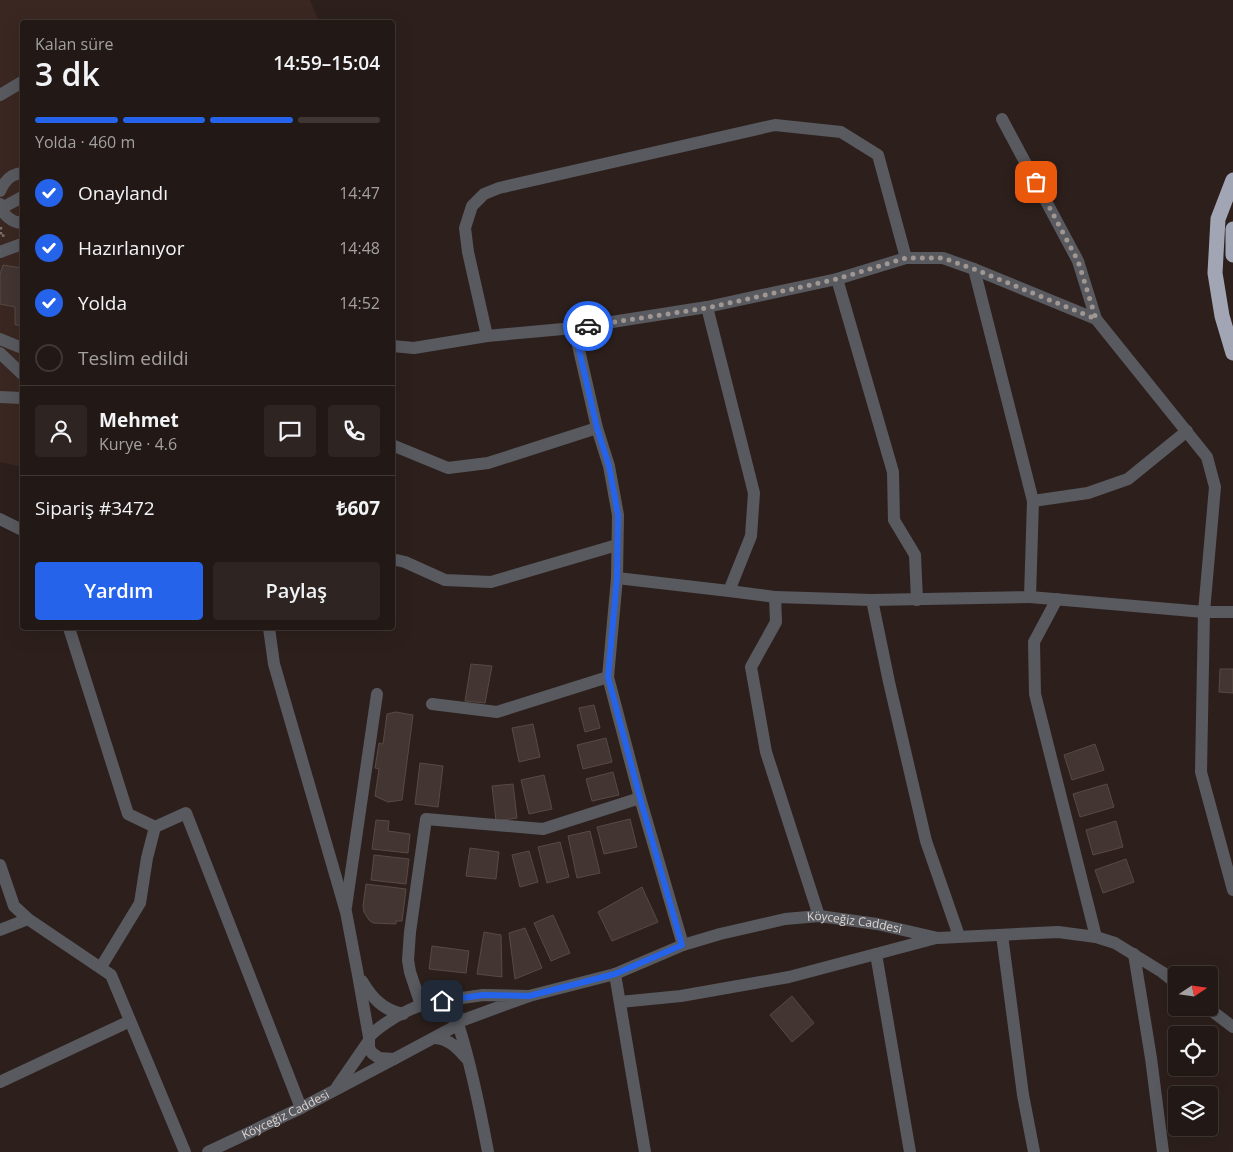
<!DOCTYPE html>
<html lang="tr">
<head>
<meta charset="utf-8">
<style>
  body { margin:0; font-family:"Open Sans",sans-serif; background:#2e2522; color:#f1f3f6; height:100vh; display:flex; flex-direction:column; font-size:19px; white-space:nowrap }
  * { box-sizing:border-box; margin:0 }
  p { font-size:16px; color:#a2a0a0 }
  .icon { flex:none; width:28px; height:28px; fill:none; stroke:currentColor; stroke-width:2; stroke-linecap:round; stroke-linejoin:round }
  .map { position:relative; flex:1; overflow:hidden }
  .side { position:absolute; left:20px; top:20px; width:375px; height:610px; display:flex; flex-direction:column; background:#221815; border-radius:5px; box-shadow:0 5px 20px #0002,0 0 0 1px #3f3734 }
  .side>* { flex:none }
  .needle { width:32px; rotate:77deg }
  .tools { position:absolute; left:1168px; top:966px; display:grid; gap:10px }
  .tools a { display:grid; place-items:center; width:50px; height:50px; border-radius:5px; background:#221815; box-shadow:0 5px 20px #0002,0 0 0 1px #3f3734; font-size:25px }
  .pin { position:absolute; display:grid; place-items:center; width:42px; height:42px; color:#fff; margin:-21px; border-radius:10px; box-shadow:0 2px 8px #0006 }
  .courier { position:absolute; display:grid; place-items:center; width:50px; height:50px; margin:-25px; border:4px solid #2563eb; border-radius:50%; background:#fff; color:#222; box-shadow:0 1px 6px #0007 }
  .head em { font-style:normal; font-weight:600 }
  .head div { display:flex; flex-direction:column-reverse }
  .head { display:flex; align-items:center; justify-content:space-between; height:85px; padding:0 15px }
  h1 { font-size:32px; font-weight:600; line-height:38px }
  .bar { display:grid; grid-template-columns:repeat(4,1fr); gap:8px 5px; align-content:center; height:60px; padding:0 15px }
  .bar i { height:6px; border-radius:4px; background:#3f3734 }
  .bar .active { background:#2563eb }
  .bar p { grid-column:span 4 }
  .line { display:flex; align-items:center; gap:12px; padding:0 15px; border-top:1px solid #3f3734 }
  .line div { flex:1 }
  .round { display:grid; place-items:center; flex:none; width:52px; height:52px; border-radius:5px; background:#2e2522 }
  ol { padding:0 15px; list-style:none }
  li { display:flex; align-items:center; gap:15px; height:55px }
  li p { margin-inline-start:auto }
  li .icon { padding:5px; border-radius:50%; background:#2563eb; color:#fff; stroke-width:4 }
  li:last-child { color:#a2a0a0 }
  li i { width:28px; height:28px; border:2px solid #3f3734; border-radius:50% }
  .primary-button { display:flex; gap:10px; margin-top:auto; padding:10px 15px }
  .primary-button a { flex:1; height:58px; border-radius:5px; background:#2563eb; color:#fff; font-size:20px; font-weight:600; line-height:58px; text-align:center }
  .primary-button a+a { background:#2e2522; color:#f1f3f6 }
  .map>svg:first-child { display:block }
  .built { fill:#3a2721 }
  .building { fill:#433531; stroke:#584944 }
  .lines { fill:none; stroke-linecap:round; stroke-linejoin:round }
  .path { stroke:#7a6f6b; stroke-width:2.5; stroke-dasharray:2.5 2.5; stroke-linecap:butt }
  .minor { stroke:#585a60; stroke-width:12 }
  .highway { stroke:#a2a6b4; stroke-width:15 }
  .done { stroke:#a09692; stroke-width:5; stroke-dasharray:0 9 }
  .route { stroke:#2563eb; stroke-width:6 }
  .labels { text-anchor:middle; stroke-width:4; stroke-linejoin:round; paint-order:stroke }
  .street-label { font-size:12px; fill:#ded5d2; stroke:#110b09 }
</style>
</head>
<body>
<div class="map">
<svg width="1233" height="1152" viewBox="0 0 1233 1152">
  <rect width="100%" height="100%" fill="#2d201c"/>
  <!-- built -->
  <path class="built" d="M0 0H310L319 22H22V467L0 462Z"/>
  <!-- building -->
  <path class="building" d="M3 265 22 268V325H15V307L0 304V274Z
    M471 664 492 666 485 703 465 701Z
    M1220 669H1233V693L1219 692Z
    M594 705 600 728 585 732 579 708Z
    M396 712 413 715 402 800 388 802 375 796 379 769 375 768 379 743 383 744 387 714Z
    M533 724 540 757 519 762 512 728Z
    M606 738 612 762 583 769 577 745Z
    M1095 744 1104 770 1072 780 1064 755Z
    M420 763 443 766 438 807 415 804Z
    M613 772 619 795 592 801 586 779Z
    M544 775 552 809 529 814 521 780Z
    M513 784 517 818 496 821 492 786Z
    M1107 784 1114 807 1080 817 1073 794Z
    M630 819 637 847 604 854 597 827Z
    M376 820 389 821 388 831 410 834 408 853 372 849Z
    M1116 821 1123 847 1093 855 1086 830Z
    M590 831 600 873 577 878 568 836Z
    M560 842 569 877 547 883 538 847Z
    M470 848 499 852 496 879 466 876Z
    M529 851 538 882 520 887 512 855Z
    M374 855 409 859 406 884 371 880Z
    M1126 859 1134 882 1103 893 1095 870Z
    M366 884 406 889 402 921H396V924L373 923 369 920 364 912 363 906Z
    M642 887 658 922 612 941 598 912Z
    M553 915 570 953 551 961 534 923Z
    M525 928 542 968 515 979 509 933Z
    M484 932 501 935 502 977 477 974Z
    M432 946 469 951 466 973 429 969Z
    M792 996 814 1023 792 1042 770 1015Z"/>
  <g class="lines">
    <!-- path -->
    <path class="path" d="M1 227V236L7 235"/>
    <!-- minor -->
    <g class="minor">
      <path d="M0 95 22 82"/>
      <path d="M1002 119 1078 261 1096 319 1207 457 1215 487 1204 612 1030 597"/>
      <path d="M0 191C5 180 11 174 22 173"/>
      <path d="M0 204C3 215 11 222 22 223"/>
      <path d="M0 209 22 197"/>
      <path d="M0 252 22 244"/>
      <path d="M837 279 893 472 894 520 915 555 917 600"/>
      <path d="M487 336 468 252 465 228 472 206 484 194 499 188 775 125 841 132 878 155 906 258"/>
      <path d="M0 339 22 348"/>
      <path d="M392 346 414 348 487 336 574 328"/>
      <path d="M0 353 22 374"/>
      <path d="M0 397 22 398"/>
      <path d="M392 445 448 468 488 463 597 428"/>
      <path d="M1033 501 1088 493 1128 479 1187 431"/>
      <path d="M0 519 22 530"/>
      <path d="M392 559 405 562 445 580 491 582 617 545"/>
      <path d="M617 578 729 591 751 536 754 493 707 307"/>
      <path d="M729 591 775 597 776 622 751 667 766 752 819 916"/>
      <path d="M775 597 872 600 889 682 926 841 959 936"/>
      <path d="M1057 599 1034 642 1035 694 1096 937"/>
      <path d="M872 600 1030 597 1033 501 974 269"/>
      <path d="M1233 612H1204L1201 772 1233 890"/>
      <path d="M69 628 128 814 155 827"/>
      <path d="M269 628 274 664 346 912 358 975 369 1037V1048L372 1053 379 1058 394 1059 452 1028 458 1022 529 996 483 995 441 1001"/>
      <path d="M432 704 497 712 608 677"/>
      <path d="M640 798 608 677 617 578 618 515 609 466 597 428 574 328 707 307 837 279 906 258H943L974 269 1096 319"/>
      <path d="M0 865 14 906 28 919 111 975 185 1152"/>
      <path d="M346 907 377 694"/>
      <path d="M0 930 28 919"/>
      <path d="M1002 935 1023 1095 1034 1152"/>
      <path d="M1134 954 1151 1058 1163 1152"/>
      <path d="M101 967 140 903 147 858 155 827 186 813 301 1108"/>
      <path d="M615 974 645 1152"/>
      <path d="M362 981C372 998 383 1010 403 1014"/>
      <path id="s1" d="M529 996 615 974 683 945 720 934 785 919 819 916 877 924 938 938 1058 932 1096 937 1115 943 1162 972 1176 983"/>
      <path d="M620 1002 681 996 789 977 876 954"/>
      <path d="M421 1005 410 972 408 960 410 932 426 819 543 829 640 798 683 945"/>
      <path d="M1208 1008 1233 1027"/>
      <path d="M369 1037C383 1021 433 992 454 1005 459 1012 457 1019 459 1027 472 1068 480 1109 488 1152"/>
      <path d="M435 1038C450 1039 458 1049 468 1060"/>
      <path d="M0 1082 130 1021"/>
      <path d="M337 1087 368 1042"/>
      <path id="s2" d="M208 1152 301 1108 394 1059"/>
      <path d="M910 1152 876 954 936 938"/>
    </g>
    <!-- highway -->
    <path class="highway" d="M1233 180 1218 219 1215 273 1222 316 1233 353
      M1233 229V255"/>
  </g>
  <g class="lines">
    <!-- done -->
    <path class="done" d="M588 326 707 308 837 279 906 258H943L974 269 1096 319 1078 261 1036 182"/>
    <!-- route -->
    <path class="route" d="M442 1001 483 995 529 996 615 974 682 945 640 798 608 677 617 578 618 515 609 466 597 428 574 328 588 326"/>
  </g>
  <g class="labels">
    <!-- street labels -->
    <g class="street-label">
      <text dy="4" stroke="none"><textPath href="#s1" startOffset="338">Köyceğiz Caddesi</textPath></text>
      <text dy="4" stroke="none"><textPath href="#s2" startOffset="86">Köyceğiz Caddesi</textPath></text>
    </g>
  </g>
</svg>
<div class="tools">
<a><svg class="needle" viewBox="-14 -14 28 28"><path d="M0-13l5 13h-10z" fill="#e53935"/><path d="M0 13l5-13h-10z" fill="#a2a0a0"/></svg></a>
<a><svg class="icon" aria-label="locate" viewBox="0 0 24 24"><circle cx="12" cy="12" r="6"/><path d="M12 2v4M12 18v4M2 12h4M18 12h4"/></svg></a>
<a><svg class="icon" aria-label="layers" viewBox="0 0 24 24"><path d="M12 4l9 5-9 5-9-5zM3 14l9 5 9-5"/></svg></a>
</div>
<div class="pin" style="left:1036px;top:182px;background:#ea580c"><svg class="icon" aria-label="bag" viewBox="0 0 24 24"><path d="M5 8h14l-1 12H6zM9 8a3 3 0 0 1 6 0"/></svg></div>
<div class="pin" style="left:442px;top:1001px;background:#1f2937"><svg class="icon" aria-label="home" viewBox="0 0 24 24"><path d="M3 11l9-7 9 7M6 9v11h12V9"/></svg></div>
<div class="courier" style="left:588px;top:326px"><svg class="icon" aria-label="car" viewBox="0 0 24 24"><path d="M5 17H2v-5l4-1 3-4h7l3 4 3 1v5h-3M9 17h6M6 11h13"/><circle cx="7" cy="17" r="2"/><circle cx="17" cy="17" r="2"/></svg></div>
<section class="side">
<div class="head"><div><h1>3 dk</h1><p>Kalan süre</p></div><em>14:59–15:04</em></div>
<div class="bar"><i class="active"></i><i class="active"></i><i class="active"></i><i></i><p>Yolda · 460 m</p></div>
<ol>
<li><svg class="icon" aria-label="check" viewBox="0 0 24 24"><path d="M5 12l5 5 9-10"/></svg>Onaylandı<p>14:47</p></li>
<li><svg class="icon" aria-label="check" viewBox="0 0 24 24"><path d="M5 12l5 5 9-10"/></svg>Hazırlanıyor<p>14:48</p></li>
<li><svg class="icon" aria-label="check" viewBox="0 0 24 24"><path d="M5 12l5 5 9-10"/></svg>Yolda<p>14:52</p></li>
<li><i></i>Teslim edildi</li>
</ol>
<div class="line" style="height:90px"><a class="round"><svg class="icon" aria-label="person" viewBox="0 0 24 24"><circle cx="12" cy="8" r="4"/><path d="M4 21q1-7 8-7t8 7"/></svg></a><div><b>Mehmet</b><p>Kurye · 4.6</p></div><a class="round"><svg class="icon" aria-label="chat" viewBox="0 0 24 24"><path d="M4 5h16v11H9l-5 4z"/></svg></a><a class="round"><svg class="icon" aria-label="phone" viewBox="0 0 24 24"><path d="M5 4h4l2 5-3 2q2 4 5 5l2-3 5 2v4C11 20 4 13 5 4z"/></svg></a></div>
<div class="line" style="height:65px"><div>Sipariş #3472</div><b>₺607</b></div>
<div class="primary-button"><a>Yardım</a><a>Paylaş</a></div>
</section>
</div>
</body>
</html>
